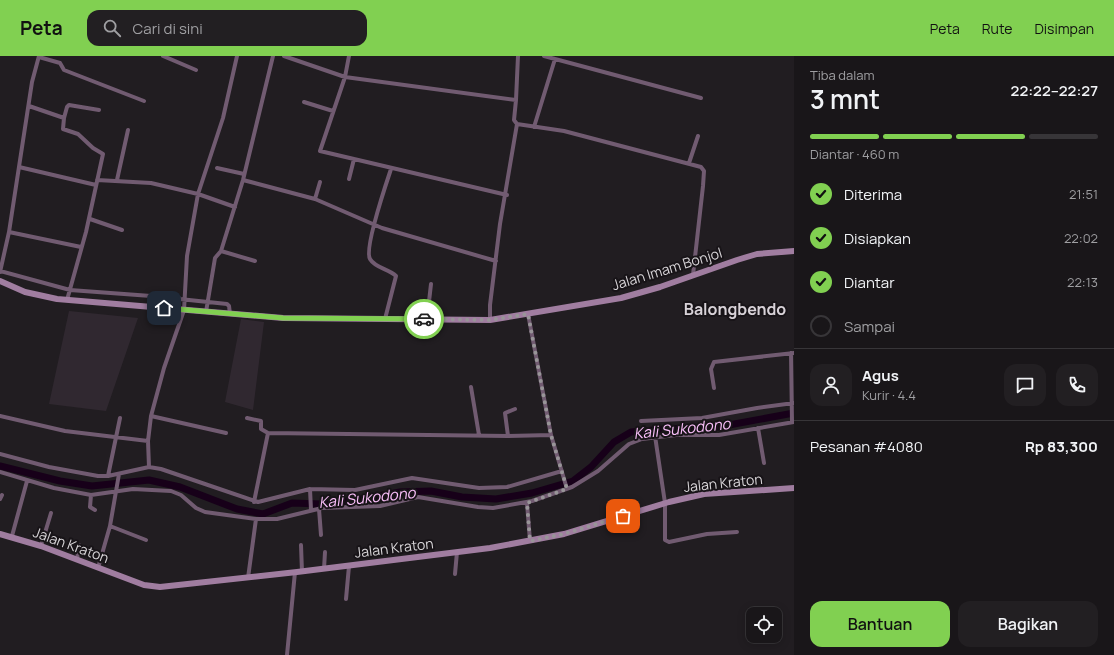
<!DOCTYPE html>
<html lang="id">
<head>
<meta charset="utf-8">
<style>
  body { margin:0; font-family:Manrope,sans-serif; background:#221f22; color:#f1f3f6; height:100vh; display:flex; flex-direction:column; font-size:15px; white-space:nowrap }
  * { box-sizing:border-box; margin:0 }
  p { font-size:13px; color:#9f9fa2 }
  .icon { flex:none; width:22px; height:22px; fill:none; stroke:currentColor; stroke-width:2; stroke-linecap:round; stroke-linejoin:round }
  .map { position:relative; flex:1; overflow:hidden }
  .side { display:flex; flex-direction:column; background:#191619; width:320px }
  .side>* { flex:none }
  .tools { position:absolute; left:746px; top:551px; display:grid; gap:8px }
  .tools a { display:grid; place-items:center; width:36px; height:36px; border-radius:8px; background:#191619; box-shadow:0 2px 10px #0003,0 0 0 1px #373538; font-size:20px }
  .pin { position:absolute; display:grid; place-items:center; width:34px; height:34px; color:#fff; margin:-17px; border-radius:8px; box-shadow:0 2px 6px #0006 }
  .courier { position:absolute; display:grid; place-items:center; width:40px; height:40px; margin:-20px; border:3px solid #81d051; border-radius:50%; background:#fff; color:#222; box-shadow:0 1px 5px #0007 }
  .summary em { font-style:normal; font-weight:600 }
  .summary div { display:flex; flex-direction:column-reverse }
  .summary { display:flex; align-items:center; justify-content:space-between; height:68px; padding:0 16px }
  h1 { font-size:26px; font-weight:600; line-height:30px }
  .bar { display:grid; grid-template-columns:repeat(4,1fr); gap:6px 4px; align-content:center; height:48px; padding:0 16px }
  .bar i { height:5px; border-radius:3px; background:#373538 }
  .bar .active { background:#81d051 }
  .bar p { grid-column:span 4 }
  .line { display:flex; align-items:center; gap:10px; padding:0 16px; border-top:1px solid #373538 }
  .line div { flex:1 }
  .round { display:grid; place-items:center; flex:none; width:42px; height:42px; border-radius:12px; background:#221f22 }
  ol { padding:0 16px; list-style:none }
  li { display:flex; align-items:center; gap:12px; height:44px }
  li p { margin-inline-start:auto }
  li .icon { padding:4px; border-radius:50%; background:#81d051; color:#111; stroke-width:4 }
  li:last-child { color:#9f9fa2 }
  li i { width:22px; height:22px; border:2px solid #373538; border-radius:50% }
  .cta { display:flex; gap:8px; margin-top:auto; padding:8px 16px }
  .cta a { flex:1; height:46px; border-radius:12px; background:#81d051; color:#111; font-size:16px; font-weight:600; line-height:46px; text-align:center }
  .cta a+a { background:#221f22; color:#f1f3f6 }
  header { display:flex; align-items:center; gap:24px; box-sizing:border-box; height:56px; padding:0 20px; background:#81d051; color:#111 }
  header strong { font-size:19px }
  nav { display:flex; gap:22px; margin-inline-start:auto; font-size:14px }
  .search { width:280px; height:36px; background:#221f22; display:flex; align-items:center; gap:10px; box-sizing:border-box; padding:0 14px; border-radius:12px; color:#9f9fa2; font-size:15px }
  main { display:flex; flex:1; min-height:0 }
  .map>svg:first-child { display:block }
  .built { fill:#302830 }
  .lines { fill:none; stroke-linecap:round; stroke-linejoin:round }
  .river { stroke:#170019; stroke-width:7 }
  .street { stroke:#715b71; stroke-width:4 }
  .secondary { stroke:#a07da0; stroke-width:6 }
  .done { stroke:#989598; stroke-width:4; stroke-dasharray:0 7.2 }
  .route { stroke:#81d051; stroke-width:5 }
  .labels { text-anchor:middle; stroke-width:4; stroke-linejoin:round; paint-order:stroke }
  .street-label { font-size:14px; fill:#d8d5d8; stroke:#181418 }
  .water-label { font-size:15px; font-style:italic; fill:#fbc0fb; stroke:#181418 }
  .quarter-label { font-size:16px; font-weight:bold; fill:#d8d2d8; stroke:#181418 }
</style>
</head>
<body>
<header>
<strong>Peta</strong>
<div class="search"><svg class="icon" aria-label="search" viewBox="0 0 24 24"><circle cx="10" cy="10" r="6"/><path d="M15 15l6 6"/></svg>Cari di sini</div>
<nav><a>Peta</a><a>Rute</a><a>Disimpan</a></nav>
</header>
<main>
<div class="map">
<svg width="794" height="599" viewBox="0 0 794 599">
  <rect width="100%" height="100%" fill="#211d21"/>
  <!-- built -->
  <path class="built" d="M69 255 138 262 106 355 49 348Z
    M241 263 264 266 253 354 225 346Z"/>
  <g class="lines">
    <!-- river -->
    <path class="river" d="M0 410 60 425 92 430 149 424 180 431 237 453 263 458 292 447 321 448 361 443 400 436 431 435 462 441 496 443 532 437 573 425 591 411 614 386 631 376 665 373 718 371 794 357"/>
    <!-- street -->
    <path class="street" d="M163 0 196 14
      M284 0 345 21 516 44 514 64 517 68 500 168 490 249V264
      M349 0 345 21 320 95 507 139
      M544 0 701 42
      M39 1 60 7 64 14 144 45
      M516 44 518 0
      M304 46 333 55
      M29 50 64 62 63 73 78 78 93 92 103 98 86 176 67 244
      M64 62 67 51 69 49 99 54
      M517 68 564 75 701 111 704 115 703 130 693 219
      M534 71 555 3
      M689 107 698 80
      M19 111 96 129
      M217 112 244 118
      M349 123 354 103
      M97 124 151 127 198 138 235 151
      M117 124 128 74
      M243 124 315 143 382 172 496 205
      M315 143 320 126
      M90 163 122 174
      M9 176 81 191
      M221 195 255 205
      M0 215 70 234 151 240 227 248 229 250 230 258
      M0 216 9 176 32 26 39 0
      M177 253 179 242
      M206 256 215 202 221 195 243 124 273 0
      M528 258 551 379 567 433
      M385 263 396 220C389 213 375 212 370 203 364 193 386 128 391 113
      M427 263 431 228
      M791 297 792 366
      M471 331 479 379
      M714 332 711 313 714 306 794 297
      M0 360 65 375 148 385
      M151 360 226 377
      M247 362 261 365V373L268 377 508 380 551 379
      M641 365 702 362 757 352 794 347
      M758 372 764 407
      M508 380 505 357 515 353
      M655 380 665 447V484L669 486 707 478 737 476
      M0 398 49 411 98 420H108L149 411 161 413 258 446 310 433 355 434 412 422 479 432 507 431 562 415
      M149 411 148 385 151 360 164 312 184 254 187 200 198 138 223 62 237 0
      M0 416 54 432 91 439 133 433 171 435 181 439 196 452 205 456 256 463H277L322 452 380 450 418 441 478 451 493 452 532 445 572 431 598 415 629 388 642 383 676 379H719L794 366
      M108 420 120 362
      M310 433 311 454
      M91 439 90 451 95 454
      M0 443 2 439
      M254 446 268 377
      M527 447 530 485
      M319 453 321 479
      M110 470 146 484
      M12 480 27 425
      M301 489 302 516
      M41 490 51 457
      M77 504 79 489
      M98 512 110 470 119 418
      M324 513 325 496
      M455 518 457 496
      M248 522 256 463
      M346 543 349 510
      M287 599 295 516"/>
    <!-- secondary -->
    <path class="secondary" d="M0 225 25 236 57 243 283 262 490 264 621 242 660 231 737 204 757 198 794 195
      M0 478 41 490 144 529 160 531 297 516 490 492 564 478 669 446 704 438 794 432"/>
  </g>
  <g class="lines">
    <!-- done -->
    <path class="done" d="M424 263 490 264 528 258 551 379 567 433 527 447 530 485 564 478 623 460"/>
    <!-- route -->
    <path class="route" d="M164 252 283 262 424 263"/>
  </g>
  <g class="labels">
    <!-- street labels -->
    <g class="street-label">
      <text transform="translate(667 213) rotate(-17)" y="5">Jalan Imam Bonjol</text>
      <text transform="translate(723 427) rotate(-6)" y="5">Jalan Kraton</text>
      <text transform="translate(71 489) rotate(20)" y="5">Jalan Kraton</text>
      <text transform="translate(394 492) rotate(-7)" y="5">Jalan Kraton</text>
    </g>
    <!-- water labels -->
    <g class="water-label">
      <text transform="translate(682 373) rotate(-6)" y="5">Kali Sukodono</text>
      <text transform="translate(367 442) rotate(-6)" y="5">Kali Sukodono</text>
    </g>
    <!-- quarter labels -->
    <g class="quarter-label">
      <text x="735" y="259">Balongbendo</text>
    </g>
  </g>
</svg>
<div class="tools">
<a><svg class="icon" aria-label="locate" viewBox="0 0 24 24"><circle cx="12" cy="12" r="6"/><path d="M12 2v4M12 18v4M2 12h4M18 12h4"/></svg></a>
</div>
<div class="pin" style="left:623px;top:460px;background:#ea580c"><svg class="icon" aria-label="bag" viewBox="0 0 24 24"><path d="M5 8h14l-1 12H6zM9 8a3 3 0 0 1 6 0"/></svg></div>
<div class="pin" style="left:164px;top:252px;background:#1f2937"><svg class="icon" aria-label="home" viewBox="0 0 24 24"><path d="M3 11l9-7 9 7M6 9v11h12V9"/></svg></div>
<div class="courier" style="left:424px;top:263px"><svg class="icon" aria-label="car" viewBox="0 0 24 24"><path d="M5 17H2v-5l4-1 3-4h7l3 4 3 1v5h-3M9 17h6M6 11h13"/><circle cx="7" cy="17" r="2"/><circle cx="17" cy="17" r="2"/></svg></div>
</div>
<section class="side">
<div class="summary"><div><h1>3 mnt</h1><p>Tiba dalam</p></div><em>22:22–22:27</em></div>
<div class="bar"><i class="active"></i><i class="active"></i><i class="active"></i><i></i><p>Diantar · 460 m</p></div>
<ol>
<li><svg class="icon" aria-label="check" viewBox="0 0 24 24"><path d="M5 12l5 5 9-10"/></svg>Diterima<p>21:51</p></li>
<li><svg class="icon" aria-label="check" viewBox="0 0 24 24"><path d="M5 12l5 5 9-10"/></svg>Disiapkan<p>22:02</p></li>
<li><svg class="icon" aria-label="check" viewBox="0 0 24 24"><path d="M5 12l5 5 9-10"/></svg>Diantar<p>22:13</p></li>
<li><i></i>Sampai</li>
</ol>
<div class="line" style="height:72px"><a class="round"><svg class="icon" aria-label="person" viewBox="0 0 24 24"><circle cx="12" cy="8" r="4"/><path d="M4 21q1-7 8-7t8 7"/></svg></a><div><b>Agus</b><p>Kurir · 4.4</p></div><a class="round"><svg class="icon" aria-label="chat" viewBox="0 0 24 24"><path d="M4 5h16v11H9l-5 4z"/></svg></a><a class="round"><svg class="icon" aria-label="phone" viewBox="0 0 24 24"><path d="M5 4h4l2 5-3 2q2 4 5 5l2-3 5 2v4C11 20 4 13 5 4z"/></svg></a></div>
<div class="line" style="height:52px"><div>Pesanan #4080</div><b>Rp 83,300</b></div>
<div class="cta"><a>Bantuan</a><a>Bagikan</a></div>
</section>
</main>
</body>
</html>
